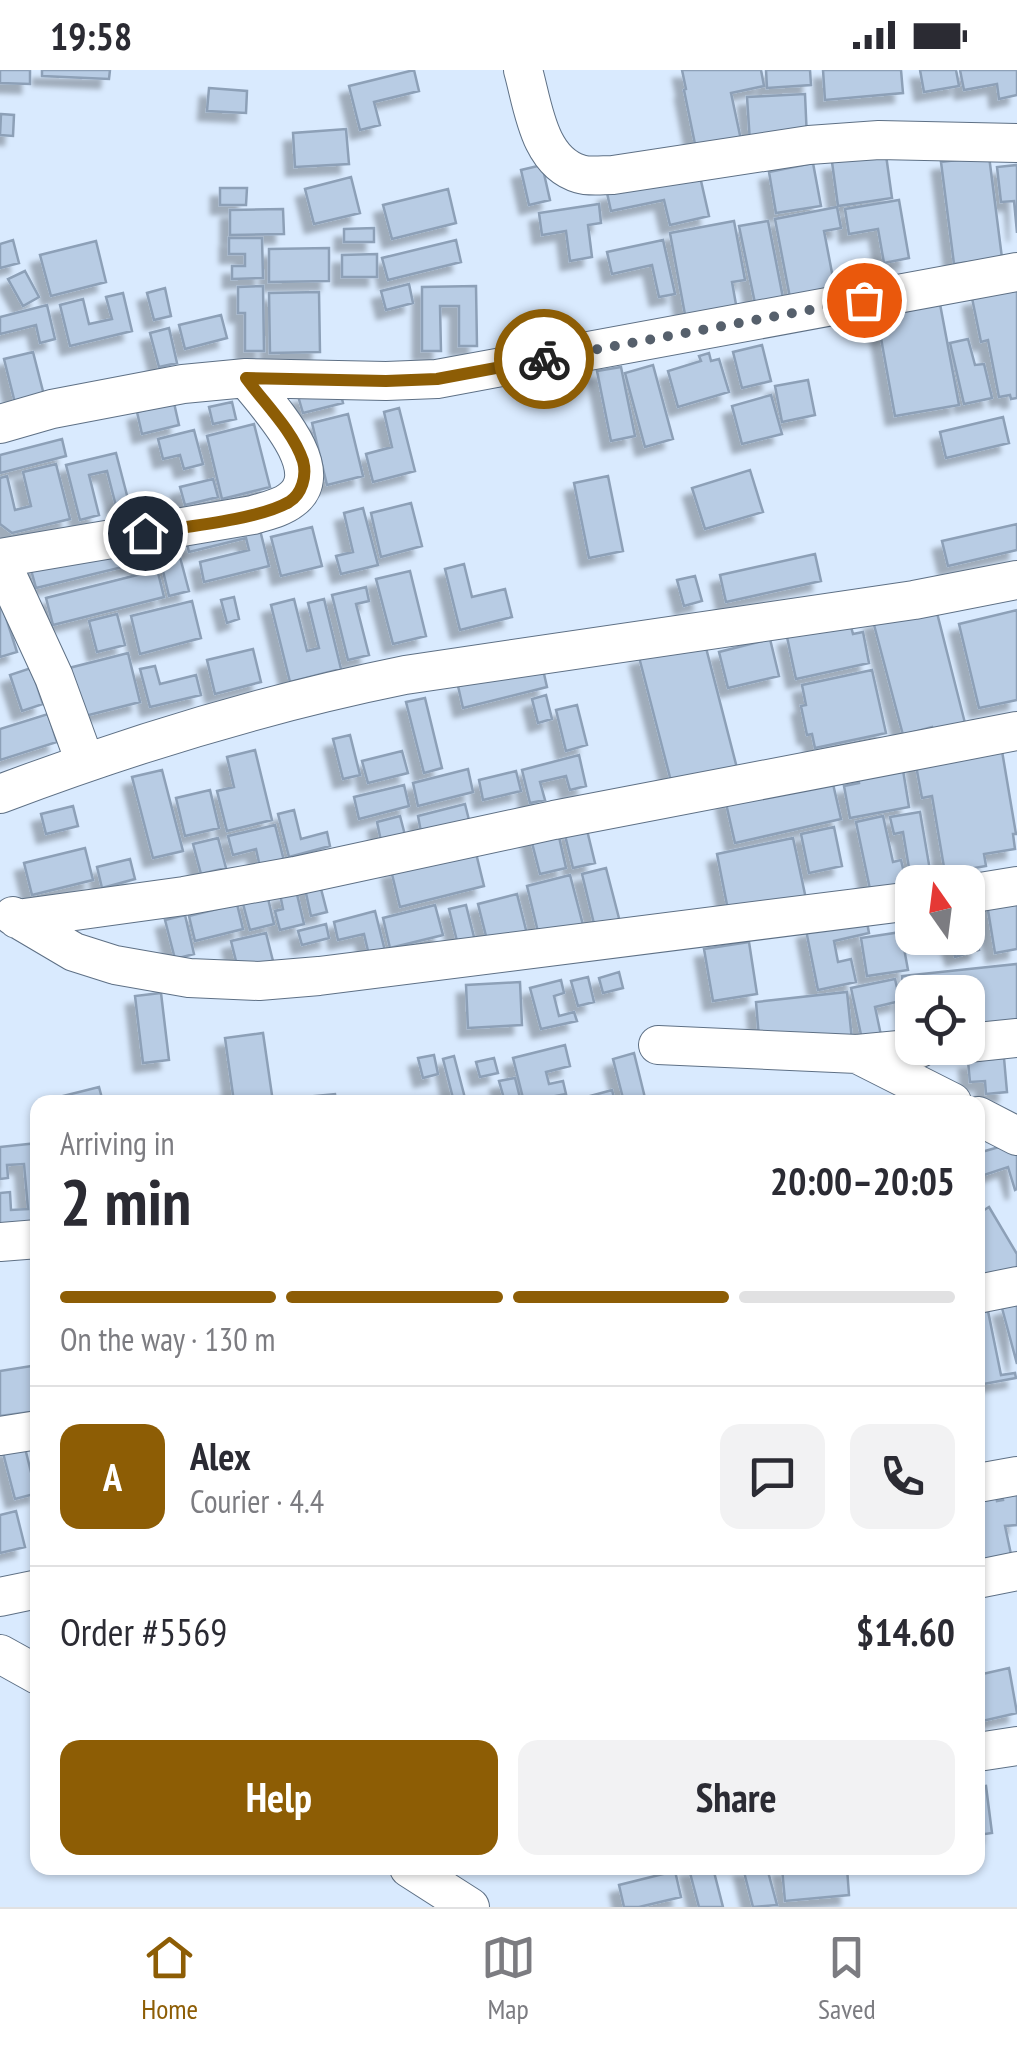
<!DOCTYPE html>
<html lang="en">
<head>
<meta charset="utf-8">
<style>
  body { margin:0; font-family:"PT Sans Narrow",sans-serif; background:#f2f2f3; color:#2b2b33; height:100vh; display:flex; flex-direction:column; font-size:38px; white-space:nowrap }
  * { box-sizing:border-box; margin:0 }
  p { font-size:32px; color:#7c7c81 }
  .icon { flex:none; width:55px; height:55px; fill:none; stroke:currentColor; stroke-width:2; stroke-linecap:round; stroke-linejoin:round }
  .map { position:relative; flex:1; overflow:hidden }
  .side { position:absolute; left:30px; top:1025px; width:955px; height:780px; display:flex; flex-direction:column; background:#fff; border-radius:20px; box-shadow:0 2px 8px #0004 }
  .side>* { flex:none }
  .needle { width:65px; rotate:346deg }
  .fabs { position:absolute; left:895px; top:795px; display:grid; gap:20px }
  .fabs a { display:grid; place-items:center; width:90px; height:90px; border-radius:20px; background:#fff; box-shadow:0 2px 8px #0004; font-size:50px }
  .pin { position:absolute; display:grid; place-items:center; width:85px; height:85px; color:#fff; margin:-42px; border:5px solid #fff; border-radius:50%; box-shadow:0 2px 10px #0007 }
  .courier { position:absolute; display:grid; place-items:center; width:100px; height:100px; margin:-50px; border:8px solid #8d5d05; border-radius:50%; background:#fff; color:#222; box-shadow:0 2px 12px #0007 }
  .overview em { font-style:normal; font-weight:600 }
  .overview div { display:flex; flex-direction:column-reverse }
  .overview { display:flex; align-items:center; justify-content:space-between; height:170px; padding:0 30px }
  h1 { font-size:65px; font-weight:600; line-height:75px }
  .bar { display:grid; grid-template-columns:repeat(4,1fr); gap:15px 10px; align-content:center; height:120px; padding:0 30px }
  .bar i { height:12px; border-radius:8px; background:#e1e1e2 }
  .bar .current { background:#8d5d05 }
  .bar p { grid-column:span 4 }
  .line { display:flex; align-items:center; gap:25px; padding:0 30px; border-top:2px solid #e1e1e2 }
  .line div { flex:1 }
  .round { display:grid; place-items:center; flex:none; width:105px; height:105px; border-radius:20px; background:#f2f2f3 }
  .cta { display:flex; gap:20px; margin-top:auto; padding:20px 30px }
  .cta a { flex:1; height:115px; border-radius:20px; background:#8d5d05; color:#fff; font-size:40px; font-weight:600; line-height:115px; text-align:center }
  .cta a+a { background:#f2f2f3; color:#2b2b33 }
  .status { display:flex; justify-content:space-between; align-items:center; height:70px; padding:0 50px; background:#fff; direction:ltr }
  .status svg { height:28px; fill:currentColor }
  .tabs { display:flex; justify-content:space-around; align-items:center; height:140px; border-top:2px solid #e1e1e2; background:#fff; font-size:28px; color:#7c7c81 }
  .tabs a { display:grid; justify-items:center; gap:5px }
  .tabs .current { color:#8d5d05 }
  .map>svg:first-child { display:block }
  .building { fill:#b8cce4; stroke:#8da0b7; stroke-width:2.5; filter:url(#shadow) }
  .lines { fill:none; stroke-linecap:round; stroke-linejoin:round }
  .minor-casing { stroke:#5e7085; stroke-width:40 }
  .minor { stroke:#fff; stroke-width:38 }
  .done { stroke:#56606c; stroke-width:10; stroke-dasharray:0 18 }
  .route { stroke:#8d5d05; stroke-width:12 }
</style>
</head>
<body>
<div class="status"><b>19:58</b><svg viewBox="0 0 49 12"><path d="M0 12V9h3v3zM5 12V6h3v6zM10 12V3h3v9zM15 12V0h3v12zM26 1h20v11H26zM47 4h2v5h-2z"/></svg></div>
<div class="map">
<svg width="1017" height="1837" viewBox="0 0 1017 1837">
  <defs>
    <filter id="shadow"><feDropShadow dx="-9" dy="9" stdDeviation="2.5" flood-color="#0004"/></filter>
  </defs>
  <rect width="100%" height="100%" fill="#d9eafe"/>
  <!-- building -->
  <path class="building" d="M0 0H30V14L0 13Z
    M42 0H110L109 9 42 6Z
    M414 0 419 21 374 32 380 55 360 60 349 16Z
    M682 0H761L764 16 731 23 741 70 696 79 684 20 686 19Z
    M766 0H810L811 15 767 18Z
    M823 0H901L903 23 825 30Z
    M920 0H956L959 16 924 22Z
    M960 0H1017V25L999 29 997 14 964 20Z
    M209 18 247 21 246 43 207 41Z
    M805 24 807 69 750 72 747 27Z
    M1 44 14 45 13 66 0 65Z
    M346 59 349 94 295 97 293 63Z
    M886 85 892 128 838 136 832 92Z
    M989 86 1002 188 954 194 941 92Z
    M813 93 821 136 776 143 769 102Z
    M542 95 550 130 529 135 521 100Z
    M1017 95V163L1014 131 1001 132 997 97Z
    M699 102 709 146 670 155 664 130 611 141 607 123Z
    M351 107 360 143 314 154 305 119Z
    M220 118H247L246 135H220Z
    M448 119 456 153 392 169 383 135Z
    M899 130 909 188 884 193 878 159 849 164 845 139Z
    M599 134 601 153 588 155 592 187 570 191 566 161 542 165 539 143Z
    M837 137 841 158 824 161 833 208 843 206 846 223 791 233 775 149Z
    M283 139 284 164 230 165V140Z
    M734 151 745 210 732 212 737 240 686 250 670 163Z
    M768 151 784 233 756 238 739 156Z
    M374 158V172H344V159Z
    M229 168H262L263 208 232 209V196H245V184H229Z
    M13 170 19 193 0 198V174Z
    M456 170 461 192 388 210 382 188Z
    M663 170 675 224 659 227 652 195 612 204 607 182Z
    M96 171 106 212 51 226 40 185Z
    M329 178V211L269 212V179Z
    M377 184V207H342V185Z
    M25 201 39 227 23 236 8 209Z
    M409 214 413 233 386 240 381 221Z
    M263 216 264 281H245V243H238V217Z
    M476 216 477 276H459V236H440L441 281H422V217Z
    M165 218 171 246 154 250 147 223Z
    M1017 219V328L1011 329 1010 325 999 327 988 270 981 272 972 228Z
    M319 222 320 282 270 283 269 223Z
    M123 223 132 261 70 276 60 235 83 229 89 254 112 249 106 227Z
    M940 234 959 335 895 346 877 246Z
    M47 235 55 269 40 273 36 255 0 264V247Z
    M221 245 227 268 185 279 179 255Z
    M169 258 177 293 159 297 150 263Z
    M968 269 975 295 984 294 992 328 964 334 950 273Z
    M762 275 771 311 742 318 733 282Z
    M33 282 45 329 16 337 4 289Z
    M709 283 711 291 719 289 729 322 678 337 668 301 701 291 699 286Z
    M653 295 673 369 645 377 625 303Z
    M621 297 635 366 611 371 597 301Z
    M808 310 815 345 782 352 775 316Z
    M339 316 343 333 303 343 298 326Z
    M771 325 782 364 742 374 732 336Z
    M232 332 236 349 213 354 209 337Z
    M174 333 179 355 142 364 137 342Z
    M399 338 415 401 373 412 366 384 392 377 384 342Z
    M348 344 363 406 327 415 312 353Z
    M1003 347 1009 373 946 388 940 362Z
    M254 354 270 417 222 429 207 366Z
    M194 360 203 394 184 399 180 385 163 389 158 369Z
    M62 369 66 386 0 403V385Z
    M116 383 129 433 116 436 107 401 89 405 99 445 80 450 66 395Z
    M56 394 70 449 12 463 0 454V408L7 406 15 440 31 436 23 402Z
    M750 400 763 442 705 459 692 418Z
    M608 406 623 481 589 488 574 413Z
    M213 409 218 427 185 435 180 417Z
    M411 433 422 476 381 487 371 443Z
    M363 438 378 495 341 504 336 486 353 482 344 443Z
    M1017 454V480L948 496 942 471Z
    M259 456 269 496 204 512 200 492 249 480 246 468 189 482 187 474Z
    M312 457 322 496 281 506 271 467Z
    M149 466 164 527 53 555 46 528 141 504 139 493 36 518 30 496Z
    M176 472 189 521 169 526 157 476Z
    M815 484 821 511 726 532 720 505Z
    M464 494 472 527 505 519 512 547 460 560 445 499Z
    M410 501 426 566 393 574 376 509Z
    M695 506 702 531 684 536 677 510Z
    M366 517 369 531 356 534 369 585 348 590 332 525Z
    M234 527 239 549 227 553 221 530Z
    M0 529 17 582 0 587Z
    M294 529 307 581 319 578 308 533 324 529 341 599 290 612 271 535Z
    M192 531 201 568 140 584 131 546Z
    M935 535 966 657 934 665 932 657 903 665 873 551Z
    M1017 540V630L979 638 959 554Z
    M117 544 125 575 97 582 89 551Z
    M850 553 853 564 863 562 869 593 796 609 787 567Z
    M770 569 779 606 728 618 719 582Z
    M704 570 738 702 673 719 639 587Z
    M253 579 261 612 215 624 207 590Z
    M128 583 140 632 81 647 69 598Z
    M542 595 547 617 463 638 458 616Z
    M155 596 160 614 196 605 201 625 150 637 140 599Z
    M31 598 43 634 22 641 10 605Z
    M872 600 886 663 815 678 812 664 807 665 801 636 806 635 802 615Z
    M546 625 552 649 538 653 532 629Z
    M425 628 442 698 424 703 406 632Z
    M577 635 587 675 566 681 556 640Z
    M48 644 57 672 0 690V659Z
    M350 665 360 705 343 709 333 669Z
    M1001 675 1016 764H1013L1015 779 984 784 986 796 945 803 932 726 922 728 915 690Z
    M255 680 272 750 227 761 217 721 234 717 227 687Z
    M402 681 408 703 368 713 362 691Z
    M579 685 586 716 570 720 566 706 540 712 545 730 530 733 522 700Z
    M902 694 909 737 850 748 844 716 859 713 857 702Z
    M468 699 473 722 418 736 413 713Z
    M162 700 183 781 153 788 132 707Z
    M516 701 521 721 483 730 479 710Z
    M831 705 841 749 735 773 725 729Z
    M404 715 409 736 359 749 354 727Z
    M210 720 219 758 185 766 176 728Z
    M465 734 469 750 421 762 418 746Z
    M73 736 78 756 46 764 41 744Z
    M294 740 301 769 327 762 330 776 289 787 278 744Z
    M920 742 932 812H912V816L903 762 894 764 890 747Z
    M400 746 405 765 381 771 377 752Z
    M883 746 893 792 901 790 907 816 871 824 856 752Z
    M275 755 284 791 260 797 256 779 233 785 228 766Z
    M586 756 595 793 573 798 564 761Z
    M834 757 842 796 809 803 801 764Z
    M557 758 566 798 540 804 530 765Z
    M218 768 226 798 201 804 193 774Z
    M793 768 806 829 729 845 717 784Z
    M85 778 93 810 32 825 24 793Z
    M475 779 484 816 400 837 391 800Z
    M130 789 135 809 102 818 97 797Z
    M606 798 621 856 596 862 582 804Z
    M570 805 583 855 539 866 527 816Z
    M319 811 327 842 311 846 304 814Z
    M296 820 304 854 280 860 275 841 283 839 280 824Z
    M267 824 274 854 250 860 242 830Z
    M517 824 528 868 489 878 478 834Z
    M1017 824V879L995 883 986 828Z
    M237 834 243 859 195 871 189 846Z
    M435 835 443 865 390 878 383 848Z
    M466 835 476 875 459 879 449 839Z
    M968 839 979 880 955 887 950 868H968Z
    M375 841 385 881 369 885 364 864 338 870 334 852Z
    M185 845 194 884 175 889 165 850Z
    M866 847 869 863 834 871 838 892 851 889 856 912 818 920 806 860Z
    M326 854 329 868 302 875 298 861Z
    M901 862 908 900 867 906 861 868Z
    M266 863 274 895 239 903 231 871Z
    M749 872 757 924 713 931 704 879Z
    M1017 894V959L968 964V922H912V970H909L902 906Z
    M619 902 623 918 603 923 599 908Z
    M588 907 594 932 578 936 571 911Z
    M895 909 900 931 875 937 882 970 863 974 851 918Z
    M561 910 564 923 554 926 559 946 574 942 577 951 541 959 530 918Z
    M520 912 522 955 468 958 466 915Z
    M847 922 852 970 760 980 756 932Z
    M161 923 169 990 143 993 135 926Z
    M263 963 273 1032H234L225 968Z
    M565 975 570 996 546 1002 549 1014 563 1011 566 1024 524 1032 513 988Z
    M634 983 646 1032H624L613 989Z
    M434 985 438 1004 423 1008 418 988Z
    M454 986 466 1032H454L443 989Z
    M494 988 498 1003 480 1007 476 992Z
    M1004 988 1007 1022 986 1024 985 1011 970 1012 968 991Z
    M515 1008 521 1032H505L499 1011Z
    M99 1017 103 1032H47V1030Z
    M612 1020 615 1032H584L583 1028Z
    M335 1024 336 1032H285V1029Z
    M38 1073V1154L0 1158V1123L10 1122 11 1140 28 1139 24 1094 7 1095 8 1108 0 1109V1077Z
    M1013 1073 1017 1082V1119L1015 1120 1008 1097 978 1107V1083Z
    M989 1137 1017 1184V1201L978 1224V1144Z
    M1017 1234V1294L1002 1238Z
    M988 1241 1001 1305 1015 1303 1016 1308 978 1315V1243Z
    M38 1295V1341L0 1346V1301Z
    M24 1374 32 1406 38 1405V1423L15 1429 2 1379Z
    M1017 1412V1455L1005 1456 1012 1489 978 1496V1418L994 1415 997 1431 1003 1430 1000 1415Z
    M16 1441 25 1477 0 1483V1445Z
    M1009 1598 1017 1643 978 1652V1605Z
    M986 1716 992 1763 978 1765V1717Z
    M697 1798H713L723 1837H699L689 1799Z
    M743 1798H767L777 1835 753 1837Z
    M782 1798H847L849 1825 785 1831Z
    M675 1801 681 1827 639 1837H624L619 1815Z"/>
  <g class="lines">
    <defs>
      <path id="minor" d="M523 0C533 35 538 92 580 104 589 107 603 105 613 105L809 75 879 70 1017 73
        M0 354 52 339 183 314 246 308 386 311 437 309 1017 202
        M0 488 253 445C265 441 281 438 291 430 332 401 266 334 246 308
        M0 490 54 607 85 692
        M0 724C132 674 267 633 405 605L914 530 1017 510
        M968 824 1017 816
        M13 846 74 882 115 895 189 908 259 911 319 906 912 831
        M17 849 184 826 295 806 554 750 1017 661
        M968 973 1017 968
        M658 975 857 984 920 978
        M857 984 952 1032
        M978 1046 1017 1066
        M0 1172 38 1169
        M978 1224 1017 1216
        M0 1366 38 1360
        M978 1413 1017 1406
        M978 1509 1017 1501
        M0 1527 38 1519
        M0 1584 38 1605
        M978 1682 1017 1676
        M409 1798 470 1837"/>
    </defs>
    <!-- minor casing -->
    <use href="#minor" class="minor-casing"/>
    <!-- minor -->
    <use href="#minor" class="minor"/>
  </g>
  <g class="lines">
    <!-- done -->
    <path class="done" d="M544 289 864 230"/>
    <!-- route -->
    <path class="route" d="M145 463C182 457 258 450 289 432 302 424 307 406 303 391 293 361 265 334 246 308L386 311 437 309 544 289"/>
  </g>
</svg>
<div class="fabs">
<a><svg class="needle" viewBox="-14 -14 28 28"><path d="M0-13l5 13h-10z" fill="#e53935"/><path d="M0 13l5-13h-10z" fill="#7c7c81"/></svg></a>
<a><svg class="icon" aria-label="locate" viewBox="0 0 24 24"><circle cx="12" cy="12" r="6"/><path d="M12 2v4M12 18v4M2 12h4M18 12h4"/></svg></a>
</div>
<div class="pin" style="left:864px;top:230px;background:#ea580c"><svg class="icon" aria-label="bag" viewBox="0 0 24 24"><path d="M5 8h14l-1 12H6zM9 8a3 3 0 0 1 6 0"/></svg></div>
<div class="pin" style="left:145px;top:463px;background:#1f2937"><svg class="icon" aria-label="home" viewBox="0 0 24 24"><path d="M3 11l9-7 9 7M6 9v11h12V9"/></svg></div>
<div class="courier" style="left:544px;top:289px"><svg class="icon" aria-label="bike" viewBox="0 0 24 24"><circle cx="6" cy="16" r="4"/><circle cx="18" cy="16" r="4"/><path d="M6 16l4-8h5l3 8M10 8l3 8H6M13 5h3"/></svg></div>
<section class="side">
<div class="overview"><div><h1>2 min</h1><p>Arriving in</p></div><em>20:00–20:05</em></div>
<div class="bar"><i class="current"></i><i class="current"></i><i class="current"></i><i></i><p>On the way · 130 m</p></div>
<div class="line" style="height:180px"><b class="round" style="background:#8d5d05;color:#fff">A</b><div><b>Alex</b><p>Courier · 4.4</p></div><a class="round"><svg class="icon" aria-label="chat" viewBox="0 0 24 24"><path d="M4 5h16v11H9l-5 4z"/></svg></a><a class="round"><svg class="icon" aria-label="phone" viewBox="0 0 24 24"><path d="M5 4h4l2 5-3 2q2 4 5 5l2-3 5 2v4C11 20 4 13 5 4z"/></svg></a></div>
<div class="line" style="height:130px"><div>Order #5569</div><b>$14.60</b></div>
<div class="cta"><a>Help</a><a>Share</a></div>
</section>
</div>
<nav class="tabs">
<a class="current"><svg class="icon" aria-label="home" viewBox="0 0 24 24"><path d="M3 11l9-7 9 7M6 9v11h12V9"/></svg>Home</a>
<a><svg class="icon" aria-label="map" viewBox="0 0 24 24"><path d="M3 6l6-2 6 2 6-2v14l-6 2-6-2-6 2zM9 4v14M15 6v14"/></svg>Map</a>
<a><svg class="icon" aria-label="saved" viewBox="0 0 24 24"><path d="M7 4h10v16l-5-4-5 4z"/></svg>Saved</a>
</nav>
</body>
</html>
